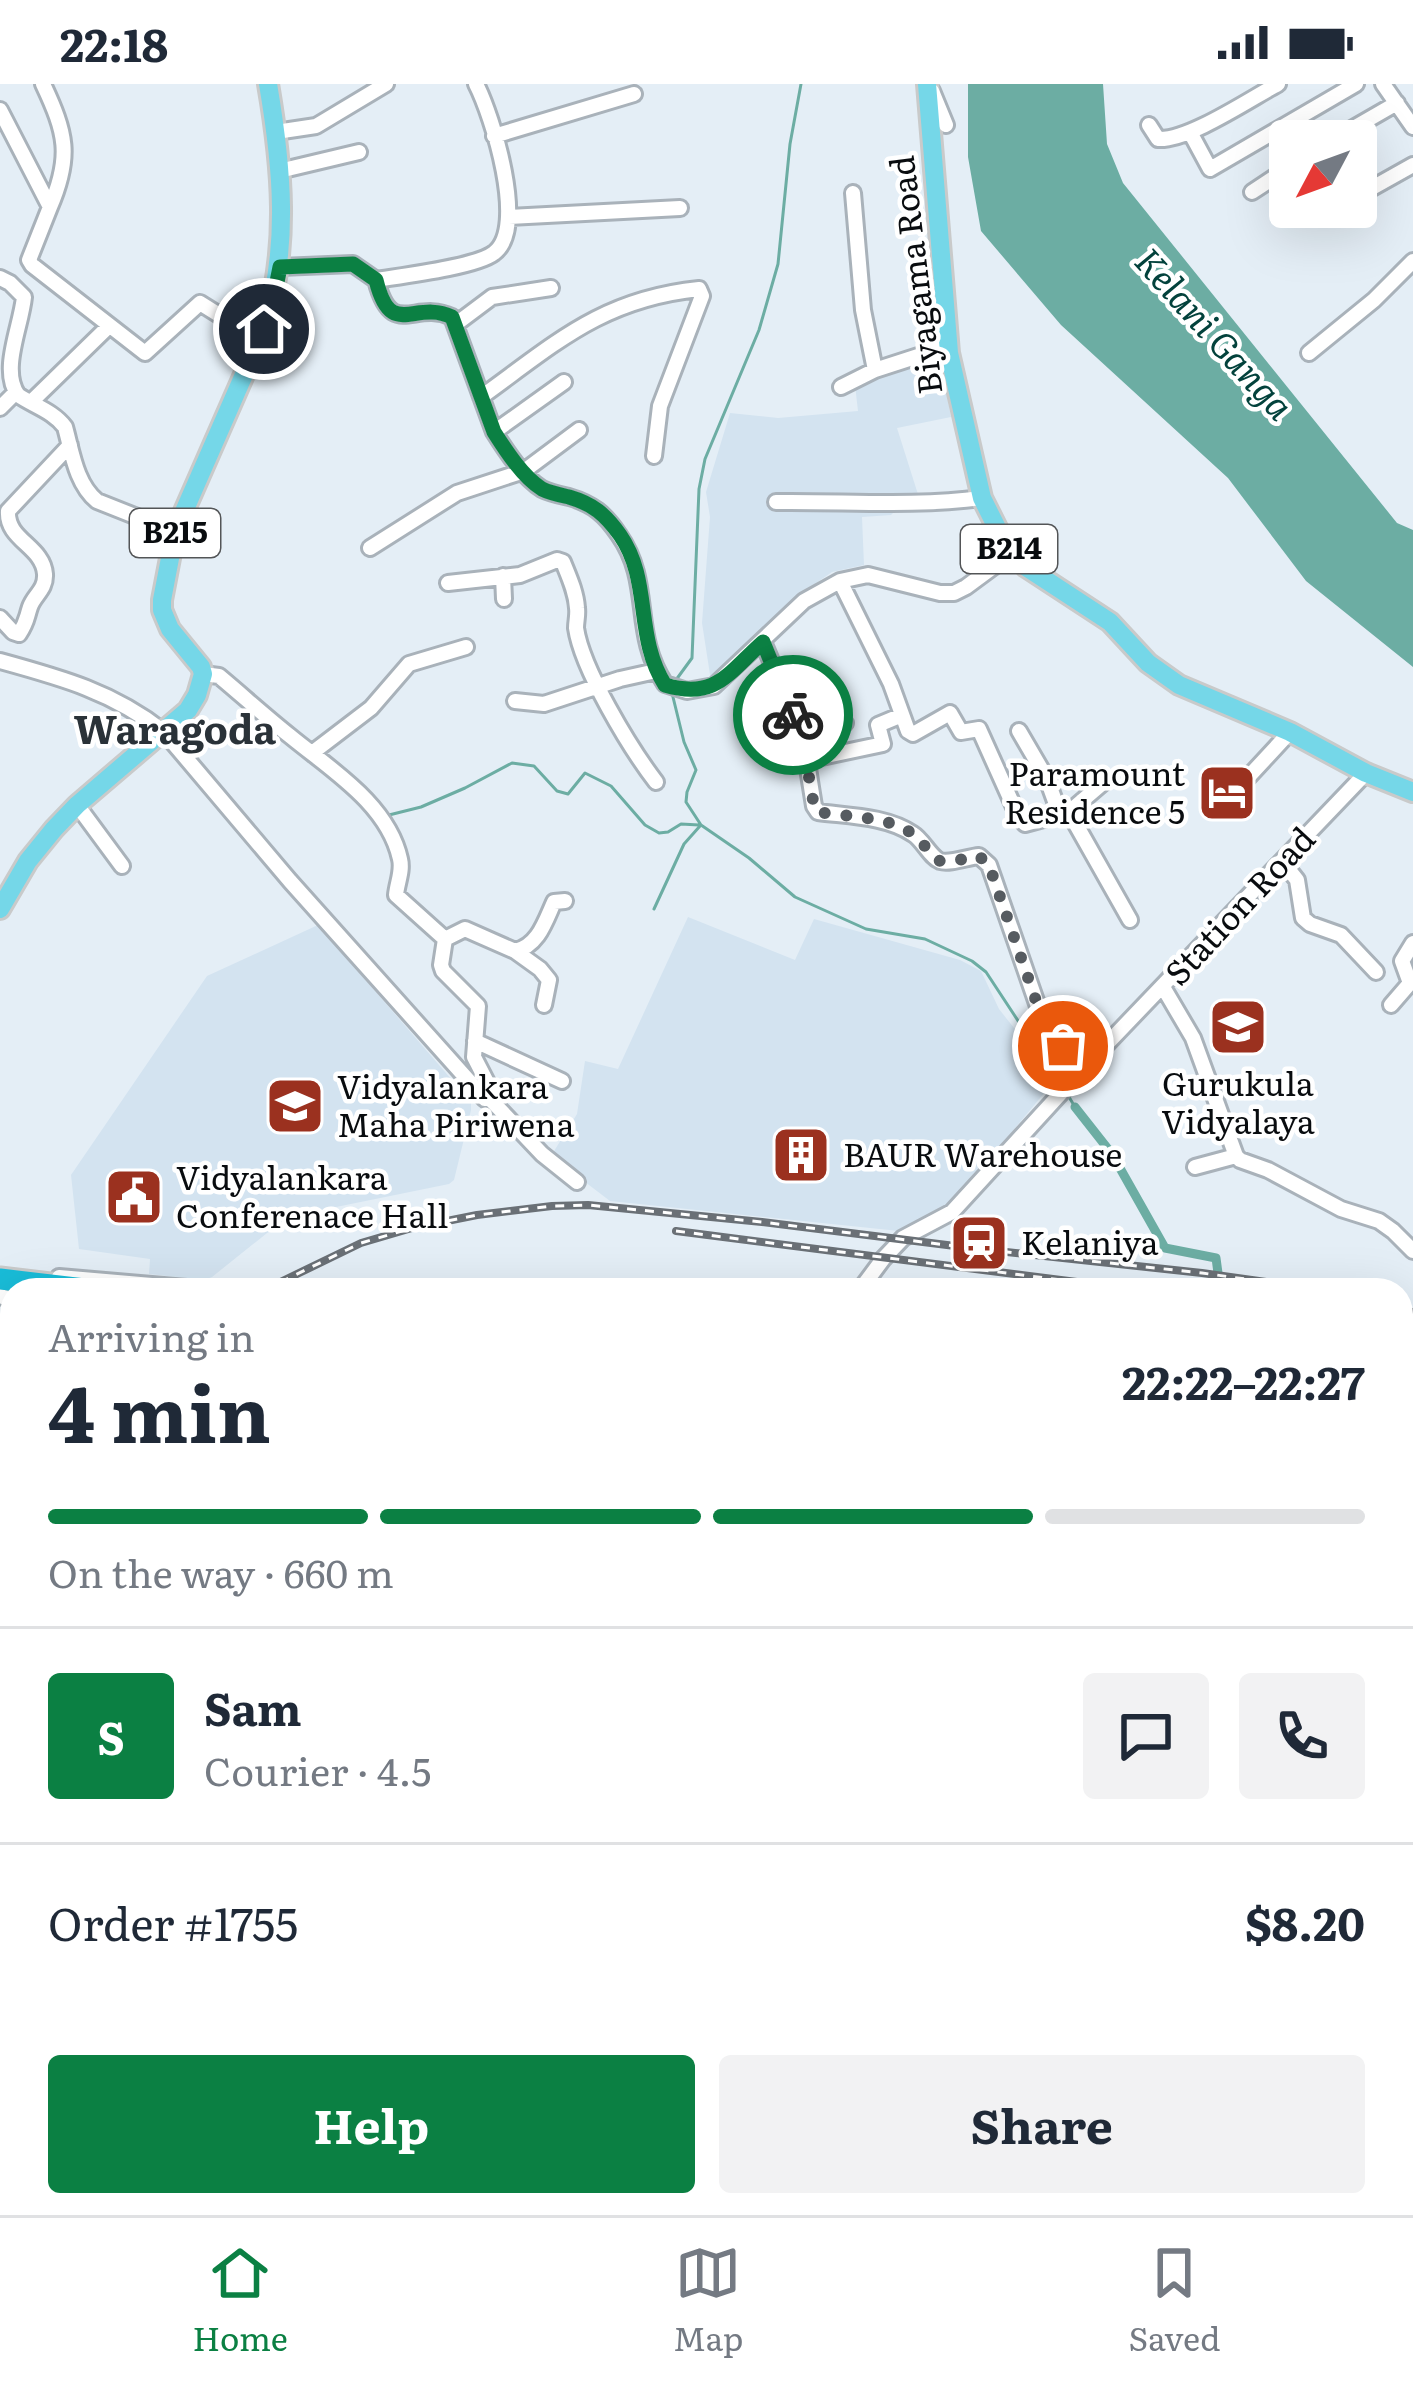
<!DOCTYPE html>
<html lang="en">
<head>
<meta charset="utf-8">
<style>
  body { margin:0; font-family:Literata,serif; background:#f2f2f3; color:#1f2937; height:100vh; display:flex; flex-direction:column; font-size:45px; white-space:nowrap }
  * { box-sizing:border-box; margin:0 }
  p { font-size:39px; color:#747a83 }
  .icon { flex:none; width:66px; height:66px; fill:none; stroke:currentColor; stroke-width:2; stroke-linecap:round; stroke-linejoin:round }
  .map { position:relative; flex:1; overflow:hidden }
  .drawer { position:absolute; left:0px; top:1194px; width:1413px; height:939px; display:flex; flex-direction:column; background:#fff; border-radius:36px 36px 0 0; box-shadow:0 12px 48px #0002 }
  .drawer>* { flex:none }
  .needle { width:78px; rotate:229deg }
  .tools { position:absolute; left:1269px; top:36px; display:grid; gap:24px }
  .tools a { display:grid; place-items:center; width:108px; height:108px; border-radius:12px; background:#fff; box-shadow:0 12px 48px #0002; font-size:60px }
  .pin { position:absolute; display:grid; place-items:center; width:102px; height:102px; color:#fff; margin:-51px; border:6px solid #fff; border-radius:50%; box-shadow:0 3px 12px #0007 }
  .courier { position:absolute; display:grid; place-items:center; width:120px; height:120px; margin:-60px; border:9px solid #0b8043; border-radius:50%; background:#fff; color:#222; box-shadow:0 3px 15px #0007 }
  .head em { font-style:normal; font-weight:700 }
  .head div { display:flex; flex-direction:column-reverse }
  .head { display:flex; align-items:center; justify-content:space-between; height:204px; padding:0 48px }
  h1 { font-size:78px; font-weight:700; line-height:90px }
  .bar { display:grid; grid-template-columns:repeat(4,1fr); gap:18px 12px; align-content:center; height:144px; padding:0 48px }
  .bar i { height:15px; border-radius:9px; background:#e0e1e3 }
  .bar .on { background:#0b8043 }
  .bar p { grid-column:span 4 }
  .line { display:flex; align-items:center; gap:30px; padding:0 48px; border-top:3px solid #e0e1e3 }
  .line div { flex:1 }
  .round { display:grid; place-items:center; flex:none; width:126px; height:126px; border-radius:12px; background:#f2f2f3 }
  .button { display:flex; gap:24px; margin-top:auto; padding:24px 48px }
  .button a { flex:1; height:138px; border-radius:12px; background:#0b8043; color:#fff; font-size:48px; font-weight:700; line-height:138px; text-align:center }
  .button a+a { background:#f2f2f3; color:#1f2937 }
  .status { display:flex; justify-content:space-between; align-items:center; height:84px; padding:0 60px; background:#fff; direction:ltr }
  .status svg { height:33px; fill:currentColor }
  .tab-bar { display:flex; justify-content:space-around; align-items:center; height:168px; border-top:3px solid #e0e1e3; background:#fff; font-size:33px; color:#747a83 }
  .tab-bar a { display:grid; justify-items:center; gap:6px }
  .tab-bar .on { color:#0b8043 }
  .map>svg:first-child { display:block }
  .built { fill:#d3e3f0 }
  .green { fill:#d2c5e6 }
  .water { fill:#6cada3 }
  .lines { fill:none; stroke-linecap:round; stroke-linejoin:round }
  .stream { stroke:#6cada3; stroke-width:3 }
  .canal { stroke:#6cada3; stroke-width:9 }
  .minor-casing { stroke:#a9b2ba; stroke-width:20 }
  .major-casing { stroke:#c9caca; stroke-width:24 }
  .highway-casing { stroke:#c9caca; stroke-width:27 }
  .minor { stroke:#fff; stroke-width:14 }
  .major { stroke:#75d7e8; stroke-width:18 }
  .highway { stroke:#19bcd8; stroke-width:21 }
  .rail-casing { stroke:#6a7076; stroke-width:8 }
  .rail { stroke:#fff; stroke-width:3; stroke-dasharray:9; stroke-linecap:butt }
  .done { stroke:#565b60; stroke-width:12; stroke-dasharray:0 21.6 }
  .route { stroke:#0b8043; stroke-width:15 }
  .labels { text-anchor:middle; stroke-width:9; stroke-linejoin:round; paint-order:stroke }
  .shield { fill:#fff; stroke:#535557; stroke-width:3 }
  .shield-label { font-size:30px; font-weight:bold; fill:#090c0f }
  .street-label { font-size:33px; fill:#090c0f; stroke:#fff }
  .poi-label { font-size:33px; fill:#090c0f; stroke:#fff; text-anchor:start }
  .water-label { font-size:36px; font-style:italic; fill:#03423c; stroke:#fff }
  .quarter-label { font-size:39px; font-weight:bold; fill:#2a3238; stroke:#fff }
</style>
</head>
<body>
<div class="status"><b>22:18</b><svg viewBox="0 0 49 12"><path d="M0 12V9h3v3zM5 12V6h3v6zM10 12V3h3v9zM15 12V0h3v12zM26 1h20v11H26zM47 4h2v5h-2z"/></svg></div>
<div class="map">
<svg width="1413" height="2131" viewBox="0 0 1413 2131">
  <rect width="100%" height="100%" fill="#e4eef6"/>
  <!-- built -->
  <path class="built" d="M941 269 942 287 951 333 897 344 922 423 900 422 891 431 862 433 864 481 832 488 809 504 711 597 702 539 710 433 706 408 730 329 778 334 858 327 855 301Z
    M688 833 795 876 814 835 960 876 981 887 999 925 1055 996 948 1125 934 1134 917 1136 899 1147 610 1117 551 1072 577 1030 585 977 618 985Z
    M318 841 471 1018V1026L454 1096 449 1100 287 1133 212 1193 204 1196 149 1190 150 1175 79 1165 71 1091 207 892Z
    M656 2121H980L979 2131H648Z"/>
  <!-- green -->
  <path class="green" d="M12 1470V1754L0 1747V1476Z
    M118 2121H392L400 2131H156Z"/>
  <!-- water -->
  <path class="water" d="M968 0H1103L1107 60 1123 99 1397 439 1413 446V583L1306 497 1228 394 1061 241 981 147 968 73Z"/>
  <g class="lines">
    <!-- stream -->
    <path class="stream" d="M673 600 692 574 699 405 705 375 759 246 778 180 790 60 801 0
      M672 609 684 658 696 686 687 708 686 718 701 741 749 774 795 813 866 845 925 855 972 877 986 888 1059 999
      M389 731 421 723 465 704 512 679 534 682 557 707 568 710 585 689 611 702 645 741 659 749 668 748 681 740 699 741
      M654 825 684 760 700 742
      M1069 1013 1075 1023"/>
    <!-- canal -->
    <path class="canal" d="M1075 1023 1112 1070 1165 1164 1216 1174 1218 1189
      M1401 1570 1413 1567"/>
    <defs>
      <path id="minor" d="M43 0C66 49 72 72 50 123
        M1383 0 1413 43
        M932 7 946 41
        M0 26 50 123 29 176 32 181 145 269 200 219 259 256
        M1149 41 1158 55C1188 57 1250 15 1278 0
        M276 48 316 42 386 0
        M1190 48 1210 85 1356 0
        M494 52 634 10
        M1331 57 1397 19
        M279 87 359 68
        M1252 108 1290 83
        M853 109 863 226 875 286
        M1356 113 1413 81
        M509 133 680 124
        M280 183 353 180 376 196C392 257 414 215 452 233L494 348C506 367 523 393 542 405 550 409 560 411 569 413 593 420 605 430 619 451 653 499 631 549 665 600L687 607 714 602 804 517 840 497 868 491 940 509H954L966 503 1012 469
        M0 194 10 199 24 213C21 243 0 286 18 311 34 322 53 327 65 343 72 368 76 400 97 417L175 448
        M376 196C401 192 476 183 494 169 528 144 492 31 476 0
        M456 240 492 213 551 204
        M1309 269 1374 216 1413 177
        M841 303 875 286 949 262
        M481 313C556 259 602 215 699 205L702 212 660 322 654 372
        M31 318 109 242
        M0 324 15 309
        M494 348 564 298
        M776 418C845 417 913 423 982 414
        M370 464 457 409 524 387 579 346
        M503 492 504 515
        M840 497 891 600 908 647 913 650 950 629 961 648 979 645 1018 732 1025 740 1069 728 1104 698
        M448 499 520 491 557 476 563 478C569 493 576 508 577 524 578 531 576 537 576 544 582 585 630 664 656 698
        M0 534 13 548 19 550C27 538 26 535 30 523 34 511 46 506 45 490 43 462 6 456 8 427L70 361
        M763 558 803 653 814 722 818 728C848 732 887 732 913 750 923 756 930 773 940 777 950 780 968 773 979 772L989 781 1043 937 1082 986
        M0 577C62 594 113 608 164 648L290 797 485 1015 491 1010V1006L474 973 478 922 443 887 441 881 445 855
        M203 590 219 592C243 612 266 633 290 652 330 685 388 720 400 775 403 787 397 799 396 811L445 855
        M515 617 544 620 620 595 656 587
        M1019 647 1047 695 1060 731
        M803 653 845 639
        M312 669 371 624 409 580 466 563
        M807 676 883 660 878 641 902 631
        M1241 701 1290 648
        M77 721 122 782
        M1069 728 1130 836
        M1282 777 1297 796 1303 834 1310 840 1341 851 1376 888
        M445 855 465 845 515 867C538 862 545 838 554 818L565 817
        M515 867 540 885 549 896 544 921
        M1163 903 1193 954 1236 1072 1240 1076 1268 1086 1341 1125 1379 1137 1393 1147 1413 1167
        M1391 921 1410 899 1402 877 1413 859
        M475 957 562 997
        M489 1014 542 1070 577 1098
        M1195 1083 1236 1072
        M59 1193 210 1206
        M860 1206 883 1175 903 1154 952 1128 1082 986 1366 689
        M0 1212 12 1216
        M0 1441 12 1438
        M1401 1855H1413
        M1401 1985H1413
        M1147 2121 1151 2131
        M1298 2121 1303 2131
        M1103 2131 1112 2121"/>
      <path id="major" d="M927 0 949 269 982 414 1004 458 1026 483 1110 538 1148 579 1179 601 1290 648 1366 689 1413 708
        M0 825 28 777 54 745 77 721 188 626 197 611 203 590 201 583 170 545 162 526V516L175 448 264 245C290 164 282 82 268 0"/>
      <path id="highway" d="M0 1195 93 1206
        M1401 1311 1413 1312
        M0 1802 12 1810
        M0 1821 12 1828
        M1401 1928 1413 1927
        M1401 1950H1413
        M0 2070 12 2054
        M399 2121 408 2131
        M420 2121 427 2131
        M0 2125 12 2117
        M22 2131 39 2121
        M56 2131 93 2124 143 2131
        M560 2131 567 2121"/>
    </defs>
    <!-- minor casing -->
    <use href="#minor" class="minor-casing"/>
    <!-- major casing -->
    <use href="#major" class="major-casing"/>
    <!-- highway casing -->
    <use href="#highway" class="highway-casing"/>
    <!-- minor -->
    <use href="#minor" class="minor"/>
    <!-- major -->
    <use href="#major" class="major"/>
    <!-- highway -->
    <use href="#highway" class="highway"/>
    <defs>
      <path id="rail" d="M676 1147 1140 1206
        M264 1206 361 1159 412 1144 477 1131 552 1122 588 1121 762 1138 979 1165 1202 1189 1324 1206
        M1401 1226 1413 1228
        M0 1367 12 1360"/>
    </defs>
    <!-- rail casing -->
    <use href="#rail" class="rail-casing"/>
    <!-- rail -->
    <use href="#rail" class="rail"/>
  </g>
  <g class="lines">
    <!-- done -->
    <path class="done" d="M793 631 802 653 814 722 818 728C849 733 887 732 913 750 923 756 930 773 940 777 950 780 968 773 979 772L989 781 1043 937 1063 962"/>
    <!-- route -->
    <path class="route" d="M264 245 274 213 280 183 353 180 376 196C391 257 414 215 452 233L494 348C506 367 523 393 542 405 550 409 560 411 569 413 593 420 605 430 620 451 652 497 634 552 665 601 716 616 728 589 763 558L793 631"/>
  </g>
  <!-- icons -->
  <defs>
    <symbol id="hotel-square" viewBox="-11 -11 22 22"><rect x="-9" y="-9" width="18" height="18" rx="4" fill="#9b311f" stroke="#fff"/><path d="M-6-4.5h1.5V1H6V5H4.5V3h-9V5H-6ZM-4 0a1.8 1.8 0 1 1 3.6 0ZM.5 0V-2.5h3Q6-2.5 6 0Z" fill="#fff"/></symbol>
    <symbol id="school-square" viewBox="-11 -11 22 22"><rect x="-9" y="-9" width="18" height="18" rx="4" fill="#9b311f" stroke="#fff"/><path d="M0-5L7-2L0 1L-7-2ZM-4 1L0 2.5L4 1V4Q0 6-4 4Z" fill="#fff"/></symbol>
    <symbol id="university-square" viewBox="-11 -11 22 22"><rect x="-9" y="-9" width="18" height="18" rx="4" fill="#9b311f" stroke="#fff"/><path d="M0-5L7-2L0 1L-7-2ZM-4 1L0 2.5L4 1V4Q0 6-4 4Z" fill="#fff"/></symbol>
    <symbol id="building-square" viewBox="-11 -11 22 22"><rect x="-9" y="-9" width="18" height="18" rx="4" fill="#9b311f" stroke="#fff"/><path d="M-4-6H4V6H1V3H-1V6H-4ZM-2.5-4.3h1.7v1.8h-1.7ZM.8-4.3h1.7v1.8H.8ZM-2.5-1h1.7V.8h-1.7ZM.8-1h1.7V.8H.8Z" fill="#fff"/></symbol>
    <symbol id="civic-square" viewBox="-11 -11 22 22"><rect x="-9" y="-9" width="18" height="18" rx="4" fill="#9b311f" stroke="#fff"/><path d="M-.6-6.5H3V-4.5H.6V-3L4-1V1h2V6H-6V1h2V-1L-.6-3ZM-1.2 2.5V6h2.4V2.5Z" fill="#fff"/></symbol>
    <symbol id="station-square" viewBox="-11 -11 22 22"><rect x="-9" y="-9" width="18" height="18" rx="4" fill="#9b311f" stroke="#fff"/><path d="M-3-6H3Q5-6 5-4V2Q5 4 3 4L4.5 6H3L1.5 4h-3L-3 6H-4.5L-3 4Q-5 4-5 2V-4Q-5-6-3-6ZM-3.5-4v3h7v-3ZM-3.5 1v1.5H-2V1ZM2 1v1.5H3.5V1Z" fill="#fff"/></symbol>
  </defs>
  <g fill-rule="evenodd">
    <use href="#hotel-square" x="1194" y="676" width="66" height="66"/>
    <use href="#school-square" x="1205" y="910" width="66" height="66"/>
    <use href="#university-square" x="262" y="989" width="66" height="66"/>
    <use href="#building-square" x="768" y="1038" width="66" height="66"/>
    <use href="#civic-square" x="101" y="1080" width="66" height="66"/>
    <use href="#station-square" x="946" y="1126" width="66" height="66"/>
  </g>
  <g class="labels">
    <!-- shield labels -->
    <g class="shield">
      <rect x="130" y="425" width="90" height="48" rx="9"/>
      <rect x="961" y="441" width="96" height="48" rx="9"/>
    </g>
    <g class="shield-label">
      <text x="175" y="459">B215</text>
      <text x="1009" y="475">B214</text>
    </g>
    <!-- street labels -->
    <g class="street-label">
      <text transform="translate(916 191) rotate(-97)" y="12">Biyagama Road</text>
      <text transform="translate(1240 822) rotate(-47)" y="12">Station Road</text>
    </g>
    <!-- poi labels -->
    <g class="poi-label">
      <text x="1185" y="702" text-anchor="end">Paramount<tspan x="1185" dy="38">Residence 5</tspan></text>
      <text x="1238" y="1012" text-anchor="middle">Gurukula<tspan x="1238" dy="38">Vidyalaya</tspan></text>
      <text x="337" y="1015">Vidyalankara<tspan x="337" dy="38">Maha Piriwena</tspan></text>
      <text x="843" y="1083">BAUR Warehouse</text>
      <text x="176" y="1106">Vidyalankara<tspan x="176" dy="38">Conferenace Hall</tspan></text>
      <text x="1021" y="1171">Kelaniya</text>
    </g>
    <!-- water labels -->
    <g class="water-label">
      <text transform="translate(1214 250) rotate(48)" y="13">Kelani Ganga</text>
    </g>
    <!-- quarter labels -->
    <g class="quarter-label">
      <text x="175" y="660">Waragoda</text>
    </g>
  </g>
</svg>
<div class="tools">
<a><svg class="needle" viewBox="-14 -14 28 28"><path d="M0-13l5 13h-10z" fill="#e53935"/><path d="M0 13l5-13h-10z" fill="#747a83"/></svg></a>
</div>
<div class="pin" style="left:1063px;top:962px;background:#ea580c"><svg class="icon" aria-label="bag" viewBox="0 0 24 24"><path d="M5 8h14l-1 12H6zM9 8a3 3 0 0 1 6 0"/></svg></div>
<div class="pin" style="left:264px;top:245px;background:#1f2937"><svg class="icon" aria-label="home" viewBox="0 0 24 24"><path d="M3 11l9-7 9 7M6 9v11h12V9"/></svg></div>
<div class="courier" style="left:793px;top:631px"><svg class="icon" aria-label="bike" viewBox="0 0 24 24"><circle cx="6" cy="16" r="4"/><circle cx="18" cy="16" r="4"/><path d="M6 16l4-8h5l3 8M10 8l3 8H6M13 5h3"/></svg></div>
<section class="drawer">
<div class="head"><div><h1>4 min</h1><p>Arriving in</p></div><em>22:22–22:27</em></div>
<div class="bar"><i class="on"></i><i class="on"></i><i class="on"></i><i></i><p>On the way · 660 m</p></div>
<div class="line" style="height:216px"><b class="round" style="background:#0b8043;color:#fff">S</b><div><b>Sam</b><p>Courier · 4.5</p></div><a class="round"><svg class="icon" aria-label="chat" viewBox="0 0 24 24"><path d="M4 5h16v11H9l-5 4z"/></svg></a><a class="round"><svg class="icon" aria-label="phone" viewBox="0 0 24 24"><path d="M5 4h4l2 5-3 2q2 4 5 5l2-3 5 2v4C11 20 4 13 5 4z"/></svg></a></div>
<div class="line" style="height:156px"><div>Order #1755</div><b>$8.20</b></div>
<div class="button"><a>Help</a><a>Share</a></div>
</section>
</div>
<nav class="tab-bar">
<a class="on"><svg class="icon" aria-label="home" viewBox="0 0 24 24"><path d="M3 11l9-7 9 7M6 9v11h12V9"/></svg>Home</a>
<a><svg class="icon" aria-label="map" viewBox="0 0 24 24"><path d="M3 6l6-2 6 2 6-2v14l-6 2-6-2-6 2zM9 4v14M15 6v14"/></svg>Map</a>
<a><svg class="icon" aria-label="saved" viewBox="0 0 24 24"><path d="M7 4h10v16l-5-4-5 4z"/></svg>Saved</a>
</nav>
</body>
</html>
